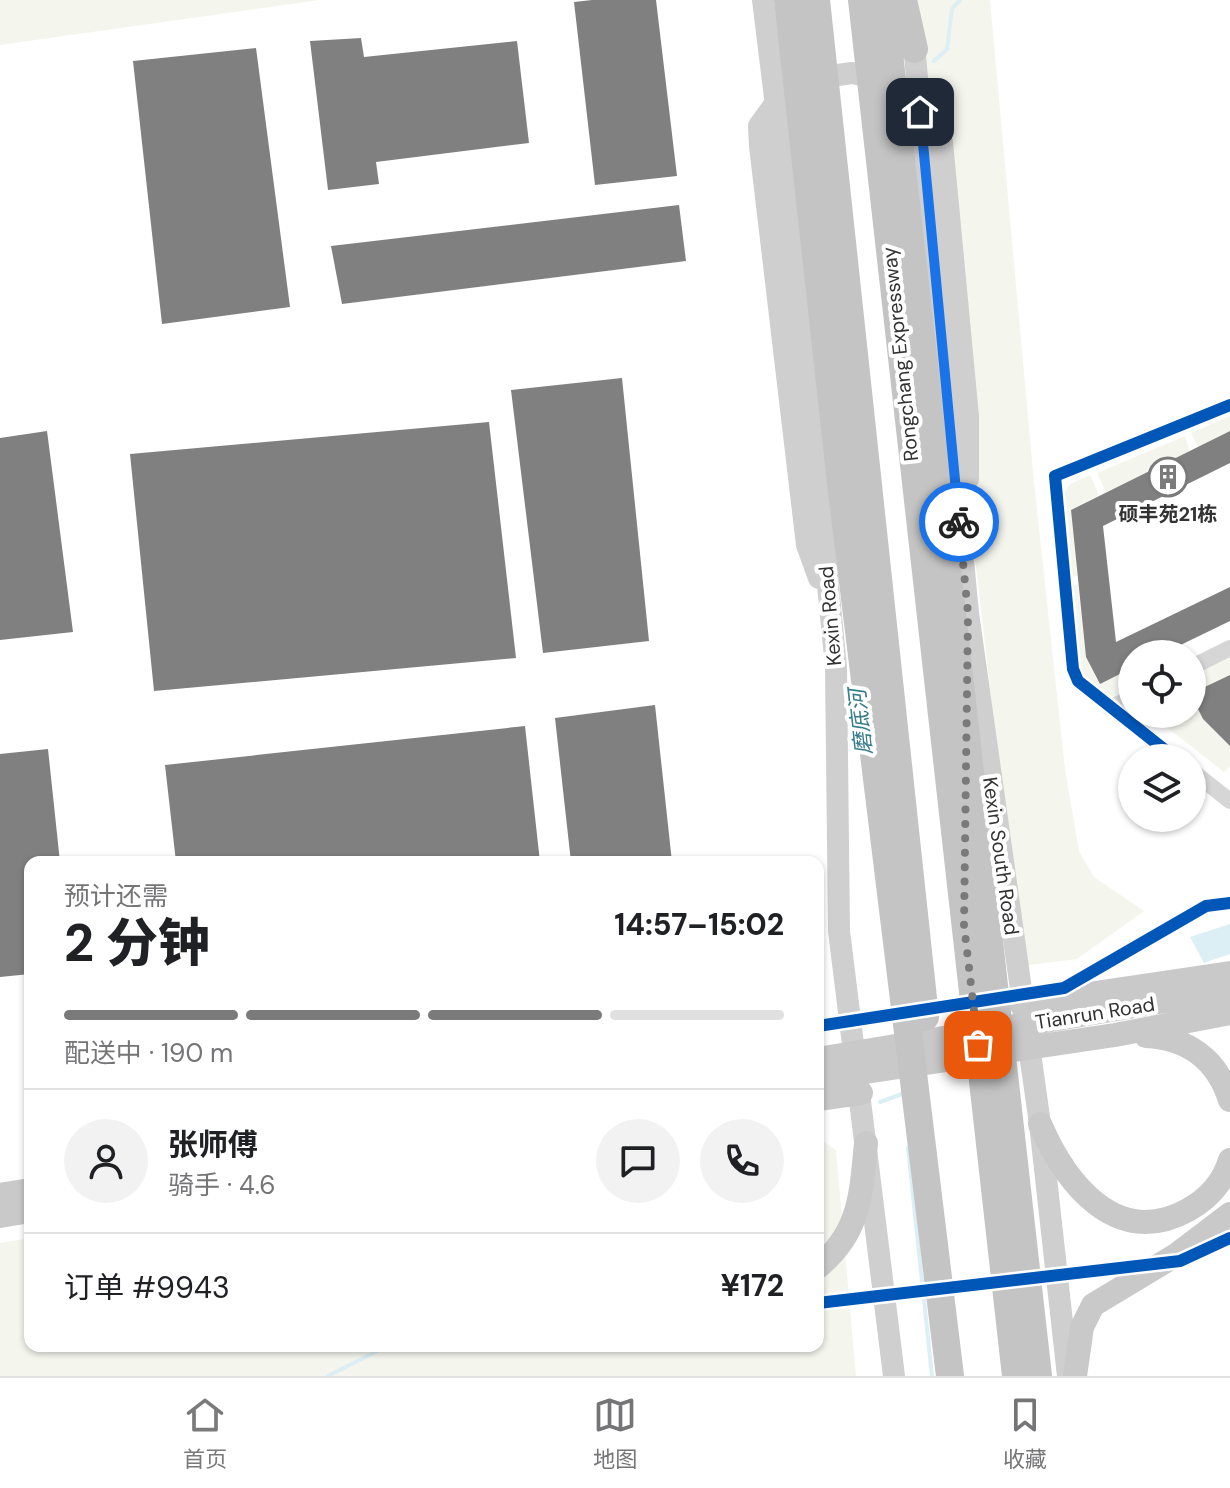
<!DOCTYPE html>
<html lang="zh">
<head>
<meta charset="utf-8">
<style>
  body { margin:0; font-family:"DM Sans","Noto Sans SC",sans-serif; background:#f2f2f2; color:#202124; height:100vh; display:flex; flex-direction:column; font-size:30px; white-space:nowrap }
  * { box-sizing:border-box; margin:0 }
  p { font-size:26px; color:#757577 }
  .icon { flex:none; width:44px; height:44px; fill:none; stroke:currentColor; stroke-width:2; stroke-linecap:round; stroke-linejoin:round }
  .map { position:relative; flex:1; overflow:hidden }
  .sheet { position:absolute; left:24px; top:856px; width:800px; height:496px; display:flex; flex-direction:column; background:#fff; border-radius:16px; box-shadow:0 2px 6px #0004 }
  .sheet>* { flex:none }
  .controls { position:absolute; left:1118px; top:640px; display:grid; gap:16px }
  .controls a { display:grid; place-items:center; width:88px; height:88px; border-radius:50%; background:#fff; box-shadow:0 2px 6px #0004; font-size:40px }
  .pin { position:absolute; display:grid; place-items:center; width:68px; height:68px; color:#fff; margin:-34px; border-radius:16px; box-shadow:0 4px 12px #0006 }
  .courier { position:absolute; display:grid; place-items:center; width:80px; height:80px; margin:-40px; border:6px solid #1a73e8; border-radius:50%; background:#fff; color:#222; box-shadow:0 2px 10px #0007 }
  .headline em { font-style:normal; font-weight:800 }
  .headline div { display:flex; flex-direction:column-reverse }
  .headline { display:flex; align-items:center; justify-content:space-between; height:136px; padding:0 40px }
  h1 { font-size:52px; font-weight:800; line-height:60px }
  .bar { display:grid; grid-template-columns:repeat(4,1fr); gap:12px 8px; align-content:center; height:96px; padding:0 40px }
  .bar i { height:10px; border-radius:6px; background:#e0e0e0 }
  .bar .selected { background:#7a7a7a }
  .bar p { grid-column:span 4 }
  .line { display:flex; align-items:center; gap:20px; padding:0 40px; border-top:2px solid #e0e0e0 }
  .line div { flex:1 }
  .round { display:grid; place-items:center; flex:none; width:84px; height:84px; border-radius:42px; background:#f2f2f2 }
  .dock { display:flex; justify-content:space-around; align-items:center; height:112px; border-top:2px solid #e0e0e0; background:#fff; font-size:22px; color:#757577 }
  .dock a { display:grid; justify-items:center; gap:4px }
  .dock .selected { color:#7a7a7a }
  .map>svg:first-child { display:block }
  .green { fill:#f4f6ee }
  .water { fill:#dbeff4 }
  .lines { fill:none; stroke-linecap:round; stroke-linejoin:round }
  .stream { stroke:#dbeff4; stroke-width:4 }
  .building { fill:#808080 }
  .street { stroke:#d6d6d6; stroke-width:16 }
  .secondary { stroke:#cfcfcf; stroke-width:22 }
  .primary { stroke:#c9c9c9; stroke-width:24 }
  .highway { stroke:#c4c4c4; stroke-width:28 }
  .cycleway-casing { stroke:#fff; stroke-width:17 }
  .cycleway { stroke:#0057b8; stroke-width:12 }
  .done { stroke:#7a7a7a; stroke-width:8; stroke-dasharray:0 14.4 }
  .route { stroke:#1a73e8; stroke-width:10 }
  .labels { text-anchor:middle; stroke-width:8; stroke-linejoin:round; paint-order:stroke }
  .street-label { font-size:20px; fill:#323232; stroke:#fff }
  .poi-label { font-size:20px; font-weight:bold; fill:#323232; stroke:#fff }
  .water-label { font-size:22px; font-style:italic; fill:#357c8c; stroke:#fff }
</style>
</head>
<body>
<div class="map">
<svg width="1230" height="1376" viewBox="0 0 1230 1376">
  <rect width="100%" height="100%" fill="#fff"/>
  <!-- green -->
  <path class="green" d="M0 0H320L0 45Z
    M916 0H990L1034 482 1065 769 1079 851 1094 877 1144 911 1077 959 1022 966 948 323Z
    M1230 416V431L1198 447 1191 433Z
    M1185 436 1190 451 1106 492 1097 473Z
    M1090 475 1099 495 1071 510 1077 576 1070 577 1063 494 1070 484Z
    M1078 584 1086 657 1099 684 1132 669V689L1115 697C1101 695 1086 683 1081 670L1071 586Z
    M1230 656V675L1192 693V674Z
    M1192 697 1203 719 1230 746V766L1224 772 1156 719 1148 728 1133 716 1192 714Z
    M818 1138 836 1150 856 1376H0V1243L30 1238V1346H818Z"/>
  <!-- water -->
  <path class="water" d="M1230 924V954L1204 963 1190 937Z"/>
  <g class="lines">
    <!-- stream -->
    <path class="stream" d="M934 61 947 49 952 9 960 0
      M880 1102 902 1094
      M908 1148 932 1376
      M328 1376 387 1346"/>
  </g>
  <!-- building -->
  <path class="building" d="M592 0H656L677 176 595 185 574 2Z
    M361 38 364 57 517 41 529 143 376 162 379 184 328 190 310 41Z
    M256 48 290 307 162 324 133 61Z
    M679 205 686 261 342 304 331 246Z
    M622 378 649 641 543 653 511 390Z
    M489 422 516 658 154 691 130 454Z
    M47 431 73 632 0 640V438Z
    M1230 431V463L1103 526 1116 642 1230 587V621L1162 654H1132V668L1100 684 1086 657 1071 510Z
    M1230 675V746L1203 719 1192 697V693Z
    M655 705 672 862H571L555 718Z
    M525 726 540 862H176L165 765Z
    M48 749 60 862H30V974L0 977V754Z"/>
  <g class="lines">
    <!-- street -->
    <path class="street" d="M1192 667 1230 648
      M1110 708 1132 697
      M1175 758 1078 681 1073 669 1055 476 1230 405
      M1192 771 1230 801"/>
    <!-- secondary -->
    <path class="secondary" d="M763 0 801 310 836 667 839 931 894 1376
      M913 35 968 613 1040 1124 1068 1376
      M809 79 852 73 886 80
      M780 97 759 126 760 146 807 545 819 578
      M919 99 931 109 942 142 968 416V479"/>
    <!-- primary -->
    <path class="primary" d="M1021 1004 1230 973
      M1146 1036C1187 1038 1217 1059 1230 1100
      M818 1059 1230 990
      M818 1079 1115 1035 1230 1013
      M818 1099 861 1093
      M1040 1124C1065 1182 1116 1250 1188 1210 1208 1199 1223 1183 1230 1160
      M0 1195 30 1190
      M0 1216 30 1211
      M818 1267C861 1232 861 1193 866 1143
      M1075 1376 1082 1327 1093 1305 1176 1255 1230 1214"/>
    <!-- highway -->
    <path class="highway" d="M788 0 842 492 950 1376
      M816 0 925 1017
      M862 0 1016 1376
      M883 0 1038 1376
      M903 0 914 49"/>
    <defs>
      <path id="cycleway" d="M1175 758 1078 681 1073 669 1055 476 1230 405
        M818 1026 1064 988 1206 906 1230 903
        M818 1303 1180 1261 1230 1238"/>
    </defs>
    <!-- cycleway casing -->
    <use href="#cycleway" class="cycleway-casing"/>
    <!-- cycleway -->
    <use href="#cycleway" class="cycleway"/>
  </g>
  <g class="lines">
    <!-- done -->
    <path class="done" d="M959 522 968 613 964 925 978 1045"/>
    <!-- route -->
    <path class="route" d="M920 112 959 522"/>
  </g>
  <!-- icons -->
  <defs>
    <symbol id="building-ring" viewBox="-11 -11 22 22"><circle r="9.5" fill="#fff" stroke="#7a7a7a" stroke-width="1.5"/><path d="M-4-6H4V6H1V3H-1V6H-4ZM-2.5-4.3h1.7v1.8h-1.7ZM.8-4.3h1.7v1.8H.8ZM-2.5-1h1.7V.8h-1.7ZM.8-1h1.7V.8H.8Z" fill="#7a7a7a"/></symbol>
  </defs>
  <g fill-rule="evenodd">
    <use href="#building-ring" x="1146" y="455" width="44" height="44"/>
  </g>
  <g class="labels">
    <!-- street labels -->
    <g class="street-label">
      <text transform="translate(900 354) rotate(-96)" y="7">Rongchang Expressway</text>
      <text transform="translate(830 616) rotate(-95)" y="7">Kexin Road</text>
      <text transform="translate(1001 856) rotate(82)" y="7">Kexin South Road</text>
      <text transform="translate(1095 1013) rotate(-9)" y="7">Tianrun Road</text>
    </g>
    <!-- poi labels -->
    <g class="poi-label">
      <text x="1168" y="521">硕丰苑21栋</text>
    </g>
    <!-- water labels -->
    <g class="water-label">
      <text transform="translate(860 722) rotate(-96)" y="8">磨底河</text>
    </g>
  </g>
</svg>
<div class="controls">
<a><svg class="icon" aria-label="locate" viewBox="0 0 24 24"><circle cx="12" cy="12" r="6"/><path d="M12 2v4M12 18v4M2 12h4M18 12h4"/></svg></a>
<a><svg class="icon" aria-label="layers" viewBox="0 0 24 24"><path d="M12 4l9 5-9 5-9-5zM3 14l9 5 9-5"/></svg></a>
</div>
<div class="pin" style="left:978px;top:1045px;background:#ea580c"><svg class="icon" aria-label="bag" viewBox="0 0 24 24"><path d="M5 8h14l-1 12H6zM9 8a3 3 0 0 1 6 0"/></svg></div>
<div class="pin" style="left:920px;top:112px;background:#1f2937"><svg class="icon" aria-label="home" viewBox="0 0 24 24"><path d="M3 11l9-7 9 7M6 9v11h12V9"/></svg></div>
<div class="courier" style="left:959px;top:522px"><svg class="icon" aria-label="bike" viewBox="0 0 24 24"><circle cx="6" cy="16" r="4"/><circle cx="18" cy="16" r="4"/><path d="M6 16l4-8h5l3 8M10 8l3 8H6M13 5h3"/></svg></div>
<section class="sheet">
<div class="headline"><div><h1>2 分钟</h1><p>预计还需</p></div><em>14:57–15:02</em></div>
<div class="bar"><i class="selected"></i><i class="selected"></i><i class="selected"></i><i></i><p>配送中 · 190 m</p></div>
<div class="line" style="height:144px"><a class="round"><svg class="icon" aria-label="person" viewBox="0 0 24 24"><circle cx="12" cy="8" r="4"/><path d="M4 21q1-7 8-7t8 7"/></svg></a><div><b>张师傅</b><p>骑手 · 4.6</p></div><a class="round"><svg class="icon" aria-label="chat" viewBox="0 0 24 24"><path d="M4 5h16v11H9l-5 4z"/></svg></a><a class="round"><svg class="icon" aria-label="phone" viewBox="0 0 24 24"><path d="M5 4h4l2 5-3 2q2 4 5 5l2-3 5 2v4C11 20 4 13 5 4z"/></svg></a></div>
<div class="line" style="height:104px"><div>订单 #9943</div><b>¥172</b></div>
</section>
</div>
<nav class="dock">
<a class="selected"><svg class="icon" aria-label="home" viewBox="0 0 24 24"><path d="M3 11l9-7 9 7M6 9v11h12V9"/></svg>首页</a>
<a><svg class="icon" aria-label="map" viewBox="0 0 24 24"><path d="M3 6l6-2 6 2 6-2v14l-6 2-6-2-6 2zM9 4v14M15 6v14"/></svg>地图</a>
<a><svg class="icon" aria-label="saved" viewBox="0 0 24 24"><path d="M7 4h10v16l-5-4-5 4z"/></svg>收藏</a>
</nav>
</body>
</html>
